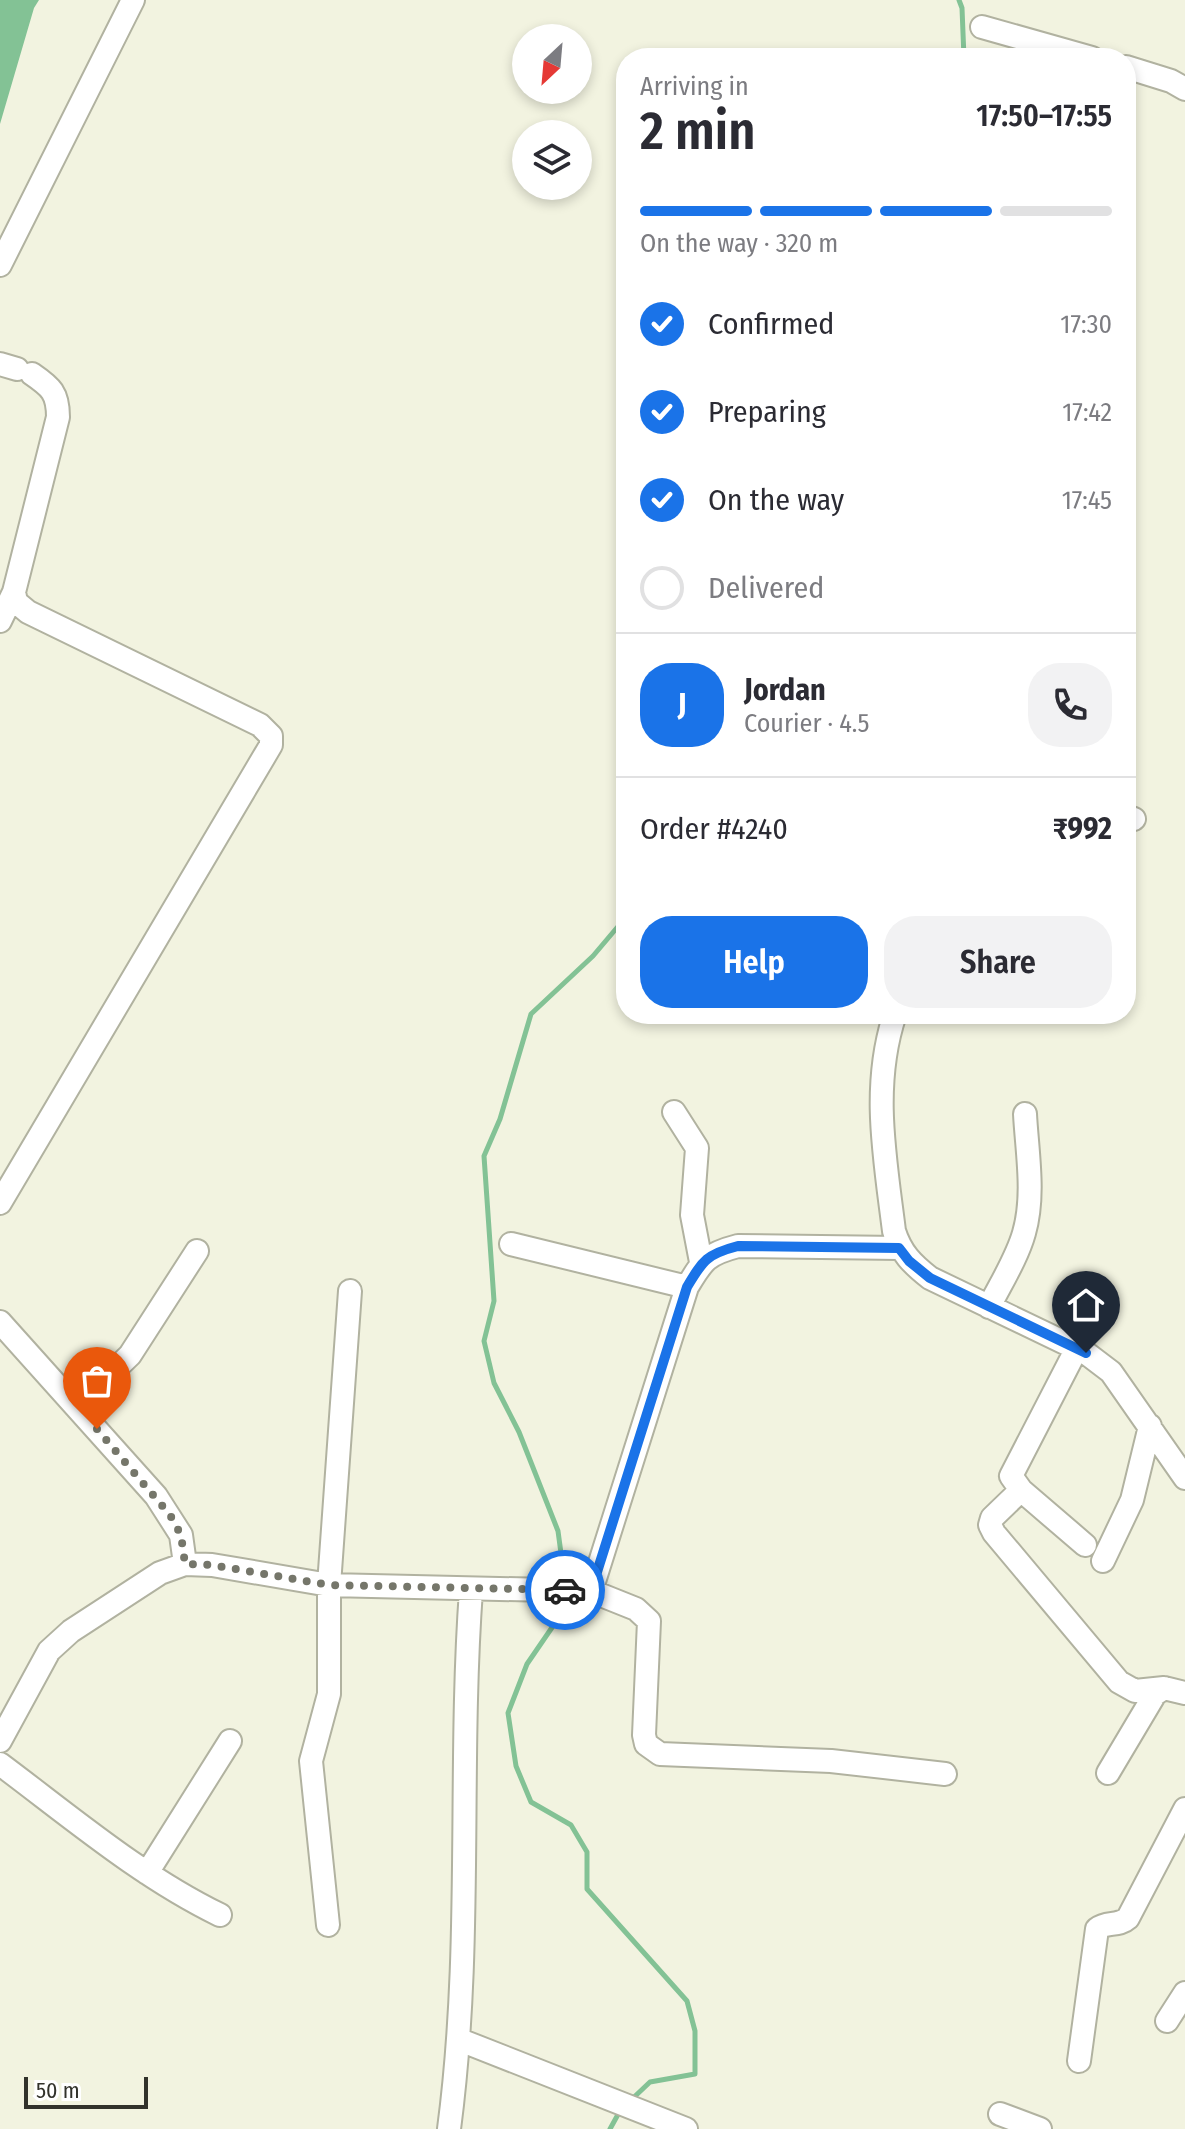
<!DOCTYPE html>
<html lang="en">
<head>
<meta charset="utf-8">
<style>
  body { margin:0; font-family:"Fira Sans Condensed",sans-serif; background:#f2f2f3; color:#2b2b33; height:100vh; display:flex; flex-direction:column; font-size:30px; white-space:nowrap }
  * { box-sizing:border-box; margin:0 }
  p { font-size:26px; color:#7c7c81 }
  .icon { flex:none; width:44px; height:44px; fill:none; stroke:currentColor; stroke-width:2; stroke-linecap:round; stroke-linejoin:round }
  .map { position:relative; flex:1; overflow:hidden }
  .panel { position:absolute; left:616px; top:48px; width:520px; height:976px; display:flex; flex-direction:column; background:#fff; border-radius:32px; box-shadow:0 4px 12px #0003 }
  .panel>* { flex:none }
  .needle { width:52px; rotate:206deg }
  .fabs { position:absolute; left:512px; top:24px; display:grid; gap:16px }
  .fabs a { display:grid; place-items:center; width:80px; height:80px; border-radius:50%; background:#fff; box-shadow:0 4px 12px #0003; font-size:40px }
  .scale { position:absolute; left:24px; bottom:20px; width:124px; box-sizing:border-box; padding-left:8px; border:4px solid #32322b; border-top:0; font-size:22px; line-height:28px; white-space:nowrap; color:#32322b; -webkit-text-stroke:6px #fff; paint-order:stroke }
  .pin { position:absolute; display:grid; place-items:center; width:68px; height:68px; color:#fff; margin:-82px -34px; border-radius:50% 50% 50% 0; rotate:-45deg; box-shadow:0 0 8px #0007 }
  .pin .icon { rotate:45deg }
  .courier { position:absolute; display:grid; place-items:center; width:80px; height:80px; margin:-40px; border:6px solid #1a73e8; border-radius:50%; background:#fff; color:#222; box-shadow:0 2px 10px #0007 }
  .overview em { font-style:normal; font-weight:600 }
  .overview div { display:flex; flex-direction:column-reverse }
  .overview { display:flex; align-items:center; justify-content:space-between; height:136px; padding:0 24px }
  h1 { font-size:52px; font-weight:600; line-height:60px }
  .bar { display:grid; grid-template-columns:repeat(4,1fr); gap:12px 8px; align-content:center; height:96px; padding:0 24px }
  .bar i { height:10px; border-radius:6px; background:#e1e1e2 }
  .bar .current { background:#1a73e8 }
  .bar p { grid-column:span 4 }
  .line { display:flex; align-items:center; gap:20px; padding:0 24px; border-top:2px solid #e1e1e2 }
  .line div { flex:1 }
  .round { display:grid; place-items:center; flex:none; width:84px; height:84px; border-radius:32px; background:#f2f2f3 }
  ol { padding:0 24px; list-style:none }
  li { display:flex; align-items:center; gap:24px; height:88px }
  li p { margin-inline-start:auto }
  li .icon { padding:8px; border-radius:50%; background:#1a73e8; color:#fff; stroke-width:4 }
  li:last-child { color:#7c7c81 }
  li i { width:44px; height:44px; border:4px solid #e1e1e2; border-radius:50% }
  .action { display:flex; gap:16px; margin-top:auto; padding:16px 24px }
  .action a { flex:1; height:92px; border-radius:32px; background:#1a73e8; color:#fff; font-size:32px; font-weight:600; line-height:92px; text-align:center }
  .action a+a { background:#f2f2f3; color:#2b2b33 }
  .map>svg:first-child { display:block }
  .water { fill:#83c295 }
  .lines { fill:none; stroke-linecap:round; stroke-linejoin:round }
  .stream { stroke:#83c295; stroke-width:5 }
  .minor-casing { stroke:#b1b2a0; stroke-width:26 }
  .minor { stroke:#fff; stroke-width:22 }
  .done { stroke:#75766a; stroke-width:8; stroke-dasharray:0 14.4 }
  .route { stroke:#1a73e8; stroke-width:10 }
</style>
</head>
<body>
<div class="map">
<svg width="1185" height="2129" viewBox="0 0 1185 2129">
  <rect width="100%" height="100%" fill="#f2f3e0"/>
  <!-- water -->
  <path class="water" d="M0 0H39L34 8 0 124Z"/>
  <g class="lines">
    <!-- stream -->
    <path class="stream" d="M959 0 962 8 964 58
      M565 1583 558 1531 519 1432 494 1383 484 1341 494 1301 484 1156 500 1119 531 1014 593 956 626 917
      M564 1597V1610L527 1664 508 1713 516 1766 531 1802 571 1825 587 1852V1889L687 2001 695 2031V2074L650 2082 631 2100
      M610 2129 621 2109"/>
    <defs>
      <path id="minor" d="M982 27 1092 58
        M1126 67 1171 81 1185 89
        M0 265 133 0
        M0 364 17 369
        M0 621 14 592
        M1126 816 1134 819
        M895 1014C871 1086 885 1158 894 1231 901 1253 912 1264 930 1278L1086 1353 1111 1372 1185 1478
        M674 1112 697 1148 692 1215 701 1262
        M0 1203 271 745V736L260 725 28 612 16 602 14 592 58 417C58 393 51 387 32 374
        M511 1244 687 1287
        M989 1307C1001 1283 1017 1258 1024 1233 1035 1195 1027 1152 1025 1114
        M0 1322 156 1496 181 1535 185 1564
        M1077 1348 1011 1476 1021 1490 1085 1545
        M77 1406 130 1355 197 1251
        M1021 1490 992 1518 990 1525 994 1533 1119 1682 1135 1691 1164 1688
        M1103 1561 1132 1500 1150 1426
        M591 1591 687 1287C703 1260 707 1254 738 1246L899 1248
        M0 1741 49 1651 71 1631 160 1573 185 1564 212 1565 329 1585 591 1591 636 1609 649 1621 644 1735 646 1744 660 1754 831 1761 945 1774
        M0 1764C71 1817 140 1876 220 1915
        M1108 1773 1155 1694 1164 1688 1185 1693
        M147 1873 230 1741
        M328 1925 311 1761 329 1694V1585L350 1291
        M1167 2021 1185 1993
        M460 2040 686 2129
        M1079 2061 1097 1929C1107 1921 1118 1927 1128 1918L1185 1809
        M1000 2114 1040 2129
        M449 2129C473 1948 458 1770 471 1590"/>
    </defs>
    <!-- minor casing -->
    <use href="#minor" class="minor-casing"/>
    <!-- minor -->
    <use href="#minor" class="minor"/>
  </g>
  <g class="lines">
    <!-- done -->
    <path class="done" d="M97 1429 170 1515 181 1535 185 1564 212 1565 329 1585 565 1590"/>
    <!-- route -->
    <path class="route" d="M565 1590 591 1591 687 1287C703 1260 707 1254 738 1246L899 1248 909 1261 930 1278 1086 1353"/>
  </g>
</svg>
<div class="fabs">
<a><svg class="needle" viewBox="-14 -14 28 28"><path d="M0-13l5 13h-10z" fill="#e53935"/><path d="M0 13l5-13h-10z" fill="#7c7c81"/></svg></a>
<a><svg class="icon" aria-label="layers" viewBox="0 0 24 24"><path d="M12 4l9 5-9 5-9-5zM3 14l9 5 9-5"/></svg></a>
</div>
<div class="scale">50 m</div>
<div class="pin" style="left:97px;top:1429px;background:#ea580c"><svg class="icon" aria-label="bag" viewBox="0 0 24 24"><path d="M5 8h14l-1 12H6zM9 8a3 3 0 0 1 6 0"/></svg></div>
<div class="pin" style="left:1086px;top:1353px;background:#1f2937"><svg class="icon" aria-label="home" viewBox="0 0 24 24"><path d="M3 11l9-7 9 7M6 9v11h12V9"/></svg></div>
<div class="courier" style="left:565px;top:1590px"><svg class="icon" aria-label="car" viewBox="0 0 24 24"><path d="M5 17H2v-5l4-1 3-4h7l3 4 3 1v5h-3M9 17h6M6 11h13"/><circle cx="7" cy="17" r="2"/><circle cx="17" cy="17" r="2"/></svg></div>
<section class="panel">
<div class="overview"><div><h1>2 min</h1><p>Arriving in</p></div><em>17:50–17:55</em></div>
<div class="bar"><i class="current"></i><i class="current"></i><i class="current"></i><i></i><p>On the way · 320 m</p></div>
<ol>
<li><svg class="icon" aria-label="check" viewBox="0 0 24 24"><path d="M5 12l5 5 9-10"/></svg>Confirmed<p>17:30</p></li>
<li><svg class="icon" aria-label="check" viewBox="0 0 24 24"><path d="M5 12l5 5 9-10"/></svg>Preparing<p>17:42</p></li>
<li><svg class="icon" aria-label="check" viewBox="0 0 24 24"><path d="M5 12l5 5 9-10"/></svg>On the way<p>17:45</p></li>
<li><i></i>Delivered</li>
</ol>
<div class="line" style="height:144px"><b class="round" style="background:#1a73e8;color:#fff">J</b><div><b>Jordan</b><p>Courier · 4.5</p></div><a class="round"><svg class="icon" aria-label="phone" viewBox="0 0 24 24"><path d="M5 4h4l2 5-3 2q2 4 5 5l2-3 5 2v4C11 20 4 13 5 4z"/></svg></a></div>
<div class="line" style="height:104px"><div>Order #4240</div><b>₹992</b></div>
<div class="action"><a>Help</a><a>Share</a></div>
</section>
</div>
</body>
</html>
